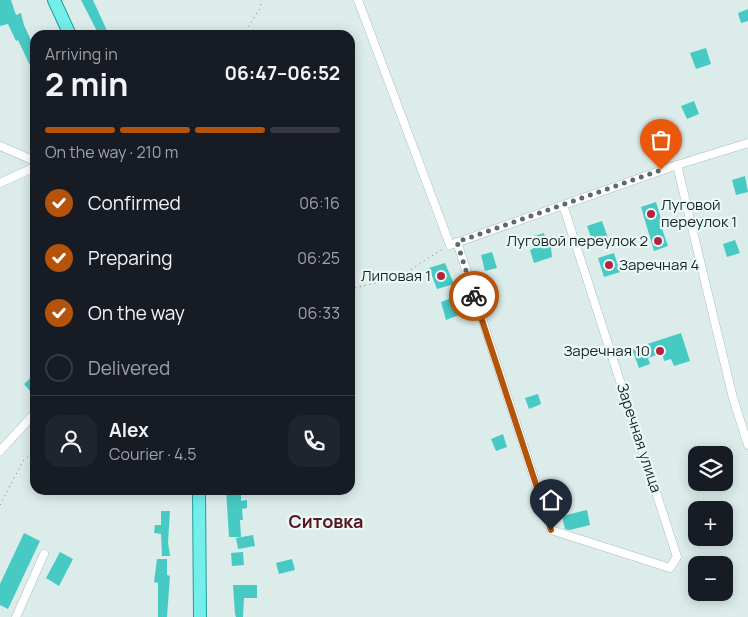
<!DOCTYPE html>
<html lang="en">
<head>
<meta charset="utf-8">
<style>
  body { margin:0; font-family:Manrope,sans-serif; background:#20242c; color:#f1f3f6; height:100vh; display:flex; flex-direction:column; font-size:19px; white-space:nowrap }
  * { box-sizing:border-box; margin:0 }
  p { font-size:16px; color:#9ea1a6 }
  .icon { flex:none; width:28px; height:28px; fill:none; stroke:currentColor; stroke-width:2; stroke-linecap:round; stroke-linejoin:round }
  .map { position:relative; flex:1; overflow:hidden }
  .panel { position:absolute; left:30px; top:30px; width:325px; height:465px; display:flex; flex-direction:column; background:#171b24; border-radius:15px; box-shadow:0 2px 12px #0003 }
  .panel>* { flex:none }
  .buttons { position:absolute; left:688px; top:446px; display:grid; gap:10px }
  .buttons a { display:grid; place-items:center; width:45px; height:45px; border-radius:10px; background:#171b24; box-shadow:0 2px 12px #0003; font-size:25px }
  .pin { position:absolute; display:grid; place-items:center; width:42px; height:42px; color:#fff; margin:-51px -21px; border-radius:50% 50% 50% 0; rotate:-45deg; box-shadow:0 0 5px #0007 }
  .pin .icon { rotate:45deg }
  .courier { position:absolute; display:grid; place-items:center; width:50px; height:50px; margin:-25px; border:4px solid #b45309; border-radius:50%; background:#fff; color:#222; box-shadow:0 1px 6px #0007 }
  .head em { font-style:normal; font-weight:700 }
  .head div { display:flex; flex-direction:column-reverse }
  .head { display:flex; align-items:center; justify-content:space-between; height:85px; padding:0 15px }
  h1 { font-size:32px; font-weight:700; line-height:38px }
  .bar { display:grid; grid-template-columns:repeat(4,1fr); gap:8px 5px; align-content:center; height:60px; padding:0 15px }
  .bar i { height:6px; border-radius:4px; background:#363941 }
  .bar .active { background:#b45309 }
  .bar p { grid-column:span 4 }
  .line { display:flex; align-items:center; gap:12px; padding:0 15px; border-top:1px solid #363941 }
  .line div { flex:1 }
  .round { display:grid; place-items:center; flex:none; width:52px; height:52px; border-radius:15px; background:#20242c }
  ol { padding:0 15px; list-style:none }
  li { display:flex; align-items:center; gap:15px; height:55px }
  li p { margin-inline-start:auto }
  li .icon { padding:5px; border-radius:50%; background:#b45309; color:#fff; stroke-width:4 }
  li:last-child { color:#9ea1a6 }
  li i { width:28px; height:28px; border:2px solid #363941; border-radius:50% }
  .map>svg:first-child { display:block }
  .building { fill:#48cac4 }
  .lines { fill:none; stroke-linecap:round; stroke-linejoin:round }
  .street-casing { stroke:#adbdbc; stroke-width:9 }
  .primary-casing { stroke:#19a09b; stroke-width:14 }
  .path { stroke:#737e7d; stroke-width:1; stroke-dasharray:1 4; stroke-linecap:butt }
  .street { stroke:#fff; stroke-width:8 }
  .primary { stroke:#73eee9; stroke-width:12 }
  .done { stroke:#606a69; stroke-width:5; stroke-dasharray:0 9 }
  .route { stroke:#b45309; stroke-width:6 }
  .poi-dot { fill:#b6243b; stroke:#e8f9f8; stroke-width:2 }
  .labels { text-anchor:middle; stroke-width:4.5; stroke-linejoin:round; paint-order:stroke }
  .poi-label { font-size:15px; fill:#1e2423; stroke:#e8f9f8; text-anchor:end }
  .street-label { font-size:15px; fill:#1e2423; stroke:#e8f9f8 }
  .quarter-label { font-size:18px; font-weight:bold; fill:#5b151e; stroke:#e8f9f8 }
</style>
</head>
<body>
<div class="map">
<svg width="748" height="617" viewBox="0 0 748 617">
  <rect width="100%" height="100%" fill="#dbecea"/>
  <!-- building -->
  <path class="building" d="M0 0H11L16 15 21 13 24 25 35 49V76L18 40 16 41 8 24 0 26Z
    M81 0H93L109 35H99Z
    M748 9V21L741 23 738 13Z
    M706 48 711 64 696 69 690 53Z
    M694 101 699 114 687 119 681 106Z
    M745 176 748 192 736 195 732 180Z
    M656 202 662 222 660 223 668 246 654 251 641 207Z
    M602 221 608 238 593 243 587 226Z
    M544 233 546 241 550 239 552 257 534 263 530 250 534 248 531 237Z
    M735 240 740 253 727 257 723 244Z
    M492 252 497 268 485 271 481 255Z
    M614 253 620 272 604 277 598 258Z
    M445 263 454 284 437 289 429 268Z
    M457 296 464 313 446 320 441 302Z
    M681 333 690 361 674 366 671 359 664 361 662 353 648 358 650 364 639 368 632 349Z
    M35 374V397L24 384Z
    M538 394 541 404 529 409 525 398Z
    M503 434 507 447 496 451 491 439Z
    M226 490H241V501L247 500V508L242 509 243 520H240L241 537H229Z
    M587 510 590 525 570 530 565 529 562 516Z
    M161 511H170L168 542 170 556H162L161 534 154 533 155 525H161Z
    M24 533 40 541 8 609 0 605V584Z
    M253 535 255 546 238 549 236 538Z
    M60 552 73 559 59 586 46 578Z
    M243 552 244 565 232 566 231 553Z
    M157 559H167V575L170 576 167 617H158V583L154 582Z
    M292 559 295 570 279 574 276 563Z
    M233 585H257V598H244L243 617H236L235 614Z"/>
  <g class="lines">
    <defs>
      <path id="street" d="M358 0 450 245 677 165 748 143
        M0 146 35 161
        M677 165 733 398 748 445
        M0 183 35 167
        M457 242 551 530 670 568 677 557 563 205
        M0 451 35 413
        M16 617 44 554"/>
      <path id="primary" d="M54 0 70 35
        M199 490 200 617"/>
    </defs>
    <!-- street casing -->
    <use href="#street" class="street-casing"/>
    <!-- primary casing -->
    <use href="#primary" class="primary-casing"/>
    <!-- path -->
    <path class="path" d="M243 35 260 8 262 0
      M350 289 398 278 444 248
      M0 505 23 461 35 451"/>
    <!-- street -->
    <use href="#street" class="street"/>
    <!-- primary -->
    <use href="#primary" class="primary"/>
  </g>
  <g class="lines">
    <!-- done -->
    <path class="done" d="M474 296 457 242 661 170"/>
    <!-- route -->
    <path class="route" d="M474 296 551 530"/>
  </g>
  <!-- markers -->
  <g class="poi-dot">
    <circle cx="651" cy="214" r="5"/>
    <circle cx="658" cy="241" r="5"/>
    <circle cx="609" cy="265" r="5"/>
    <circle cx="441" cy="276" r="5"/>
    <circle cx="660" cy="351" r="5"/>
  </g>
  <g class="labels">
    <!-- poi labels -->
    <g class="poi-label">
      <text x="661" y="210" text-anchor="start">Луговой<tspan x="661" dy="17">переулок 1</tspan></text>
      <text x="648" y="246">Луговой переулок 2</text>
      <text x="619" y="270" text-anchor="start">Заречная 4</text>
      <text x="431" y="281">Липовая 1</text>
      <text x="650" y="356">Заречная 10</text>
    </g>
    <!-- street labels -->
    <g class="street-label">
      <text transform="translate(639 438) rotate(72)" y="5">Заречная улица</text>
    </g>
    <!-- quarter labels -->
    <g class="quarter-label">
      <text x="326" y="528">Ситовка</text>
    </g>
  </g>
</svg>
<div class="buttons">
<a><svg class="icon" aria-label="layers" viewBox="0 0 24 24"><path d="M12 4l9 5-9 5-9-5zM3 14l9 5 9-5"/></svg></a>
<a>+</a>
<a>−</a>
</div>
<div class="pin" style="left:661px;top:170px;background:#ea580c"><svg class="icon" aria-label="bag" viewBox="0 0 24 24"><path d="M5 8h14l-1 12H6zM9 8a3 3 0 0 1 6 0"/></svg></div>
<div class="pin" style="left:551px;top:530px;background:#1f2937"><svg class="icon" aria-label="home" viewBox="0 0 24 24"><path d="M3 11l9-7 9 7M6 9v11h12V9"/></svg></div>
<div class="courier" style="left:474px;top:296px"><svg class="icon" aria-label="bike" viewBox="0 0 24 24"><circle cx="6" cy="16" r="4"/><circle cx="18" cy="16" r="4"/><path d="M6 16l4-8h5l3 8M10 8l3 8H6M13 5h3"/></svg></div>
<section class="panel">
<div class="head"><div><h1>2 min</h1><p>Arriving in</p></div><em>06:47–06:52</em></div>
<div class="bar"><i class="active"></i><i class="active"></i><i class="active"></i><i></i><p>On the way · 210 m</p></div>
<ol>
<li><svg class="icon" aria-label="check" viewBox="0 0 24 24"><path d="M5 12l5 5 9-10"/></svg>Confirmed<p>06:16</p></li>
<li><svg class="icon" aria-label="check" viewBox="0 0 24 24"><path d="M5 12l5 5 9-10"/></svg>Preparing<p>06:25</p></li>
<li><svg class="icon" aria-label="check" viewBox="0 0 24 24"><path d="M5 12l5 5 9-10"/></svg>On the way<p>06:33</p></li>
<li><i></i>Delivered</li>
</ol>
<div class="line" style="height:90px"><a class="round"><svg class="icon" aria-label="person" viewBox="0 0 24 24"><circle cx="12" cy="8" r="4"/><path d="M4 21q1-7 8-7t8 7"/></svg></a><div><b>Alex</b><p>Courier · 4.5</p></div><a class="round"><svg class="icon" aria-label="phone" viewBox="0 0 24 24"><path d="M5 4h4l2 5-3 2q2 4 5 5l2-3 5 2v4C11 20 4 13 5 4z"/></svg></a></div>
</section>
</div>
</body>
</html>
